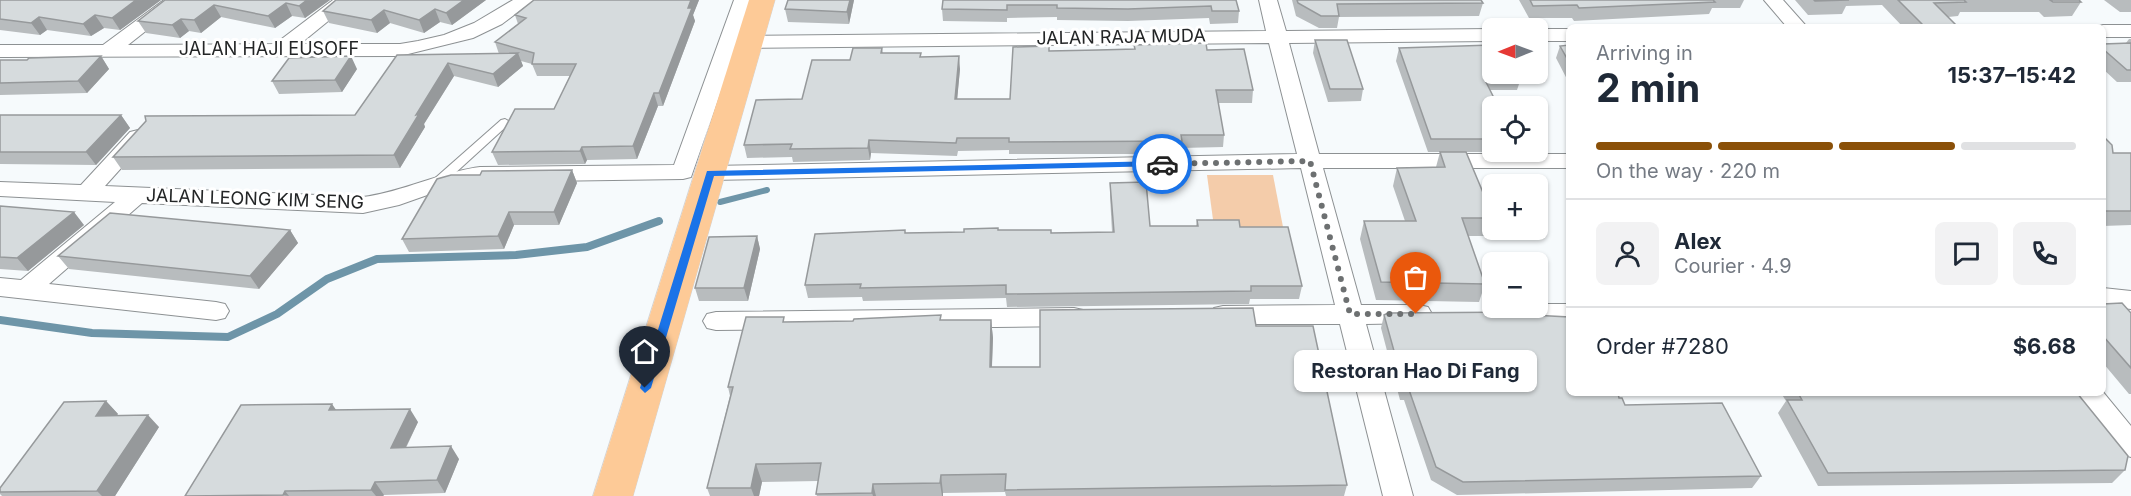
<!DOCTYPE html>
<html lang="en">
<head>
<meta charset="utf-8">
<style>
  body { margin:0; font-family:Inter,sans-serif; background:#f2f2f3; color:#1f2937; height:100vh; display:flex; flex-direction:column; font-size:22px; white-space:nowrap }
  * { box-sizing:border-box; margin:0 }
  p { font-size:20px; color:#747a83 }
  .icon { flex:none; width:33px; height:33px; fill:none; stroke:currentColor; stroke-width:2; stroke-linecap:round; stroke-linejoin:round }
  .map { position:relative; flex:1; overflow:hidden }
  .side { position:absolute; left:1566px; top:24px; width:540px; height:372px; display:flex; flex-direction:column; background:#fff; border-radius:9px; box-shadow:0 2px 4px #0004 }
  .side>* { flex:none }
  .needle { width:39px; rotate:269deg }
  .buttons { position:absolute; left:1482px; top:18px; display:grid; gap:12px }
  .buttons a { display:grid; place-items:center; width:66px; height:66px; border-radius:9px; background:#fff; box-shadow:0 2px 4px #0004; font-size:30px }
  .pin { position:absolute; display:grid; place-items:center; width:51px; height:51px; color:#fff; margin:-62px -26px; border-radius:50% 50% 50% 0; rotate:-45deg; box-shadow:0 0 6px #0007 }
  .pin .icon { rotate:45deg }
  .courier { position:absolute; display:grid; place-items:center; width:60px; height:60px; margin:-30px; border:4px solid #1a73e8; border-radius:50%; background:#fff; color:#222; box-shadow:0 2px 8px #0007 }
  .bubble { position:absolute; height:42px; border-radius:9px; background:#fff; box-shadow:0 2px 4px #0004; font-size:20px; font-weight:700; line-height:42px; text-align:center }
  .summary em { font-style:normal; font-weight:700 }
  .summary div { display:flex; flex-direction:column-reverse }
  .summary { display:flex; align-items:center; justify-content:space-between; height:102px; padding:0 30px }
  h1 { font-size:39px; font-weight:700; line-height:45px }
  .bar { display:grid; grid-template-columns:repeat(4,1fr); gap:9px 6px; align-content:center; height:72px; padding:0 30px }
  .bar i { height:8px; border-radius:4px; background:#e0e1e3 }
  .bar .selected { background:#8a5008 }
  .bar p { grid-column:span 4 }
  .line { display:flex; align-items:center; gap:15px; padding:0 30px; border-top:2px solid #e0e1e3 }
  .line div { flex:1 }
  .round { display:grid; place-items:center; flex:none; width:63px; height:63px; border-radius:9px; background:#f2f2f3 }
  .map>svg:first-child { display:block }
  .green { fill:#f4ccaa }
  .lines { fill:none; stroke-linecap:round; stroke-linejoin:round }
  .stream-far1 { stroke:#6e95a8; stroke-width:6 }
  .stream { stroke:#6e95a8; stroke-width:8 }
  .lane-casing { stroke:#8d9193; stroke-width:2 }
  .street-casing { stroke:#8d9193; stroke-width:2 }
  .primary-casing { stroke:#d3d3d4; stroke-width:1 }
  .lane { fill:#fff; fill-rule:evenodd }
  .street { fill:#fff; fill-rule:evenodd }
  .primary { fill:#fdca97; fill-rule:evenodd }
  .wall { fill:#b8bcbe }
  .shaded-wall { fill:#96999b }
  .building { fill:#d6dbdd; stroke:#96999b; stroke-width:1.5 }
  .route { fill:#1a73e8 }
  .done { stroke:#6d7071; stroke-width:6; stroke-dasharray:0 10.8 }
  .labels { text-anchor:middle; stroke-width:6; stroke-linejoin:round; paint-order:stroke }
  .street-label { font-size:18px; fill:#232526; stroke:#fff }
</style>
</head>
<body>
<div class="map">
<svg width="2131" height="496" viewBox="0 0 2131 496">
  <rect width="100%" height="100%" fill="#f6fafc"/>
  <!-- green -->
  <path class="green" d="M1207 175H1273L1283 227H1214Z"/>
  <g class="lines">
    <!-- stream-far1 -->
    <path class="stream-far1" d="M720 202 767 190"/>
    <!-- stream -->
    <path class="stream" d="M0 320 92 333 228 337 277 314 327 279 377 259 516 255 587 247 659 221"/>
    <defs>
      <path id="lane" d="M505 119 510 122 509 124 441 186H433L431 183 433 180 501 120Z"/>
      <path id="street" d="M164 0H185L128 45 275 44 333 0H354L300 44H400L418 41 444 35 474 23 513 0H534L502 24 473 38 400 56 0 57V45H103Z
        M734 0H752L740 36 1266 31 1259 0H1277L1286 31 1492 29V41L1289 43 1319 154H1569V168H1323L1361 305H1419L1428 307 1432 314 1428 321 1419 323 1366 324 1413 496H1383L1340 324H1223L1214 322 1210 315 1214 308 1223 306 1335 305 1301 168 711 180 703 178 700 173 703 168 711 166 1297 154 1269 43 736 48 691 177 683 179 480 182 450 187 399 205 363 213 142 203 49 284 216 302 225 304 229 311 225 318 216 320 0 296V278L21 280 115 202 0 196V182L81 185 130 132 138 130 146 132 149 137 105 186 363 197C403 192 440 172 480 167L674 165Z
        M1764 0H1783L1807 27H1787Z
        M2103 25H2131V37H2103V27H2096Z
        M1538 29H1569V41H1538Z
        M2103 288 2131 291V309L2103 306Z
        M1538 304H1569V322H1499L1490 320 1486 313 1492 306V308H1538Z
        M1074 308 1083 310 1087 317 1083 324 1074 326 716 330 707 328 703 321 707 314 716 312Z
        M2103 392 2131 426V457L2121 454 2074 393Z"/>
      <path id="primary" d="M749 0H775L633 496H593Z"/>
    </defs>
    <!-- lane casing -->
    <use href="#lane" class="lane-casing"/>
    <!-- street casing -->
    <use href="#street" class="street-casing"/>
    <!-- primary casing -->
    <use href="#primary" class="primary-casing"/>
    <!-- lane -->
    <use href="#lane" class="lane"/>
    <!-- street -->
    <use href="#street" class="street"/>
    <!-- primary -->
    <use href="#primary" class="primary"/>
  </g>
  <!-- wall -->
  <path class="wall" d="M0 0H161L120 30 104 28 91 36 47 30 40 35 0 30Z
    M165 0H330L305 18 292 16 275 28 221 17 201 33 189 31 180 38 146 33 138 21Z
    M486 0 452 25 440 22 424 33 390 23 377 33 329 23 323 11Z
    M534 0H699L693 15 695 21 663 106H658L637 159 587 160 585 164 498 165 492 152 554 109 570 76H537L532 64 521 61 523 66 498 87 454 76 424 124 425 127 400 168 122 170 113 157 355 115 397 55 499 54 495 42 518 24 515 15Z
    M854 0 849 24 788 22 785 9Z
    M943 0H1236L1239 11 1238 23 1210 24 1209 18 1128 21 1057 20V17L1007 18V22L943 21 942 9Z
    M1292 0H1481L1483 3 1479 16 1339 17 1337 28H1319L1296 16Z
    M1519 0H1744L1740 8H1712L1709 14 1574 21 1572 18H1529Z
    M1795 0H2079L2081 2 2072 16 2044 17 2039 12H1960L1958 16 1948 17 1958 27H1903L1882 5 1846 6 1842 14 1808 15Z
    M2104 0H2131V12H2120Z
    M2129 39H2131V82H2117L2103 69V44L2126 43Z
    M1315 40 1363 89 1361 101 1328 102 1313 53Z
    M1134 45 1207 50 1253 90 1252 103H1218L1224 135 1223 147 1181 148 1180 154H1009V150L958 151 957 156 871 153 870 160 793 162 792 157 747 158 744 145 850 60 882 48 883 53H921V57L960 69 957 99H1010L1049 51 1134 49Z
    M1569 45V83L1556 58 1560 46Z
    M1399 48 1521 78 1517 90H1490L1492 106V152H1508H1428L1396 61Z
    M101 56 109 69 87 93 0 95V60H27Z
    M357 69 342 92 279 94 272 81Z
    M0 115H121L130 128 96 165 0 164Z
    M2103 136 2113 153H2131V225L2103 226Z
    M1440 152 1492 214V222L1488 236H1468L1485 284 1479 302 1376 300 1360 239 1364 221H1405L1393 186 1397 168 1436 167Z
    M572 170 577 183 559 225H514L504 249 409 252 402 239 480 175Z
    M1110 183 1150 226H1196L1197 220 1240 227 1302 286 1299 299H1250L1249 304 1007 307 1006 298 863 301 862 297 808 298 805 285 905 233 964 232 999 230 1051 233 1112 232 1110 196Z
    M0 206 84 225 28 271 0 269Z
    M290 230 298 243 259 289 69 269 58 256Z
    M757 236 760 249 748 301H699L695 288Z
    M2103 304 2131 313V394H2129L2103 363Z
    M1384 315H1532L1619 398 1625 405 1761 476 1752 488 1457 495 1431 480 1404 400H1400L1381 328Z
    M991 320 993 338 992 367H1040L1256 326 1347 485 1344 496H1006L1005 492 943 493V496H817L816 494 818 481 762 482 759 496H710L707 488 730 396 728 387 785 322Z
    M1781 393H2077L2125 470 2112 483 1818 486 1778 413 1786 401Z
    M106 401 118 414 116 415 159 427 115 496H2L0 494V488Z
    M337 410 418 422 406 448 459 459 445 493 384 495 383 496H185Z"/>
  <!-- shaded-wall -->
  <path class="shaded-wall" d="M136 0H161L120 30 112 18Z
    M307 0H330L305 18 299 6Z
    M464 0H486L452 25 446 13Z
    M691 0H699L693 15 695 21 663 106 659 93Z
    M850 0H854L849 24 847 12Z
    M286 3 292 16 275 28 268 16Z
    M214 5 221 17 201 33 194 20Z
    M435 9 440 22 424 33 419 20Z
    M384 10 390 23 377 33 371 20Z
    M95 15 104 28 91 36 83 24Z
    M39 17 47 30 40 35 31 23Z
    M181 19 189 31 180 38 172 25Z
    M518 53 523 66 498 87 493 74Z
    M101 56 109 69 87 93 78 81Z
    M351 56 357 69 342 92 335 80Z
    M959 56 960 69 956 112 955 99Z
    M448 63 454 76 424 124 425 127 400 168 394 155 416 115Z
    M654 93 658 106 637 159 633 146Z
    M121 115 130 128 96 165 86 152Z
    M869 140 871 153 870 160 868 148Z
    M582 147 587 160 585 164 580 151Z
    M572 170 577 183 559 225 554 212Z
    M74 212 84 225 28 271 17 258Z
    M509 212 514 225 504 249 498 236Z
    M290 230 298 243 259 289 250 276Z
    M757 236 760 249 748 301 744 288Z
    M991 320 993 338 991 386 990 367Z
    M106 401 118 414 107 429 96 416Z
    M332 404 341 417 329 410Z
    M410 409 418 422 399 461 391 448Z
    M148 415 159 427 115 496H102L97 491Z
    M451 446 459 459 445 493 437 480Z
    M756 464 762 482 759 496H754L751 488Z
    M941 475 943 493V496H942L940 483Z
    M375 482 384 495 383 496H376L371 490Z
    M873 484 876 496H873L872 493Z
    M285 491 289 496 283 495Z"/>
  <!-- building -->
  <path class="building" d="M0 0H136L112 18 95 15 83 24 39 17 31 23 0 19Z
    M165 0H307L299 6 286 3 268 16 214 5 194 20 181 19 172 25 138 21Z
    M336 0H464L446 13 435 9 419 20 384 10 371 20 323 11Z
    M534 0H691L688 8H692L659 93H654L633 146 582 147 580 151 492 152 515 109H554L576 64H532L534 53 495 42 526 18 515 15Z
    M788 0H850L847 12 785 9Z
    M943 0H1236L1239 11H1212L1211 6 1128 9 1057 8V5H1007V10L942 9Z
    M1297 0H1481L1483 3 1337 4 1339 16H1321L1298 3Z
    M1530 0H1713L1715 2 1579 8 1577 5 1533 6Z
    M1814 0H1849L1815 1Z
    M1898 0H1964L1966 2 1934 3 1958 27H1925Z
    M2050 0H2079L2081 2H2053Z
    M1315 40H1347L1363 89H1330Z
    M1206 43 1207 50 1244 49 1253 90H1216L1224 135H1181L1182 141 1009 142V138H957L956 143 869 140 868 148 790 149 792 144 744 145 756 100 802 99 812 60H850L853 48H882L881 53H921L920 57 959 56 955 99H1010L1013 47 1049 46V51L1098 50 1135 49 1134 45Z
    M2131 43V70H2127L2103 49V44Z
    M1492 45V74H1519L1521 78H1484L1498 106H1492V139H1431L1399 48Z
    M1569 45V62L1560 46Z
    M518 53 493 74 448 63 416 115 419 114 394 155 113 157 146 121 145 116 355 115 397 55Z
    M101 56 78 81 0 83V60H27L29 58Z
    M351 56 335 80 272 81 289 58Z
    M0 115H121L86 152H0Z
    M2103 136 2112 145 2113 153H2131V211H2103Z
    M1440 152H1466L1492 214V218H1462L1485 284 1381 282 1364 221H1416L1397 168 1445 167Z
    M572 170 554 212H509L498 236 402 239 437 179 451 175H480L482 171Z
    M1146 182 1150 226H1198L1197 220H1239L1240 227H1288L1302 286H1251V291L1006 294V285L860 288 861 284 805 285 815 234 905 230V233L964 232V229L998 228V230H1051V233L1114 232 1110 183Z
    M0 206 74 212 17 258 0 257Z
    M110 213 290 230 250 276 58 256Z
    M757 236 744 288H695L709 237Z
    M2122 303 2131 313V368L2103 336V304Z
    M1253 308 1256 326H1313L1347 485 1005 490 1006 474 941 475 940 483 873 484 872 493 816 494 821 463 756 464 751 488H707L733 387H728L746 317H784L783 322 853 321 854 319 941 315 940 320H991L990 367H1040V310Z
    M1531 312 1532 315 1569 317V393H1618L1619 398H1622L1625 405 1722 403 1761 476 1463 482 1436 467 1408 387H1404L1384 315 1388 313Z
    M1798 393H2077L2128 456 2125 470 1828 473 1787 400H1802Z
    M106 401 96 416 148 415 97 491 0 492V488L64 402Z
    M332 404 329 410 410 409 391 448 451 446 437 480 375 482 371 490 285 491 283 495 185 496 241 405Z"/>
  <!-- route -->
  <path class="route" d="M1162 161 1167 164 1165 166 714 176 651 388 645 393 640 388 707 171Z"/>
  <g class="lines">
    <!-- done -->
    <path class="done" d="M1162 164 1310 161 1350 314H1416"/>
  </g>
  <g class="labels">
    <!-- street labels -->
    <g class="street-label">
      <text transform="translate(1121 37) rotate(-1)" y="6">JALAN RAJA MUDA</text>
      <text x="269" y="55">JALAN HAJI EUSOFF</text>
      <text transform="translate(255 199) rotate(2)" y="6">JALAN LEONG KIM SENG</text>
    </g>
  </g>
</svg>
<div class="buttons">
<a><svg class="needle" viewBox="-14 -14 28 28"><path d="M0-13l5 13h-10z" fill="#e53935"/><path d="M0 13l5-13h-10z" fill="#747a83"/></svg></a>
<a><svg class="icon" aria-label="locate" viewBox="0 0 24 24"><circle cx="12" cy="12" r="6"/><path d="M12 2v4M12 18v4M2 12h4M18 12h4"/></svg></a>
<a>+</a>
<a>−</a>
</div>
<div class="pin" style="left:1416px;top:314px;background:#ea580c"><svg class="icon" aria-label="bag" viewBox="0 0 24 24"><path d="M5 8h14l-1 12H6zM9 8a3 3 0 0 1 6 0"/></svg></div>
<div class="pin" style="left:645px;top:388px;background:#1f2937"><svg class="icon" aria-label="home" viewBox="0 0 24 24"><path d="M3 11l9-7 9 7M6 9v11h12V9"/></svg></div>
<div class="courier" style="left:1162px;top:164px"><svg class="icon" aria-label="car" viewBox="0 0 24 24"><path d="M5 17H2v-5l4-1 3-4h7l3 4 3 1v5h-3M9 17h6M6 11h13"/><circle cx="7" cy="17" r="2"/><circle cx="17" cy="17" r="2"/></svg></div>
<div class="bubble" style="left:1294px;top:350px;width:243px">Restoran Hao Di Fang</div>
<section class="side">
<div class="summary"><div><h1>2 min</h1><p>Arriving in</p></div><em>15:37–15:42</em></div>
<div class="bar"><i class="selected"></i><i class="selected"></i><i class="selected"></i><i></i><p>On the way · 220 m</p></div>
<div class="line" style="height:108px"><a class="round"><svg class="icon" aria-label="person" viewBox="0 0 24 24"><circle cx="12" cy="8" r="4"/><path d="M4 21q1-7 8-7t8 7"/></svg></a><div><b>Alex</b><p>Courier · 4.9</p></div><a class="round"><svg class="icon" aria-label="chat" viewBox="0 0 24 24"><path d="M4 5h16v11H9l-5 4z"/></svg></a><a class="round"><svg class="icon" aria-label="phone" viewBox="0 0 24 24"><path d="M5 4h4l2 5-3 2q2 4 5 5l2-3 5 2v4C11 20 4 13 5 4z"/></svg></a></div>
<div class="line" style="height:78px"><div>Order #7280</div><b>$6.68</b></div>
</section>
</div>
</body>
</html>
